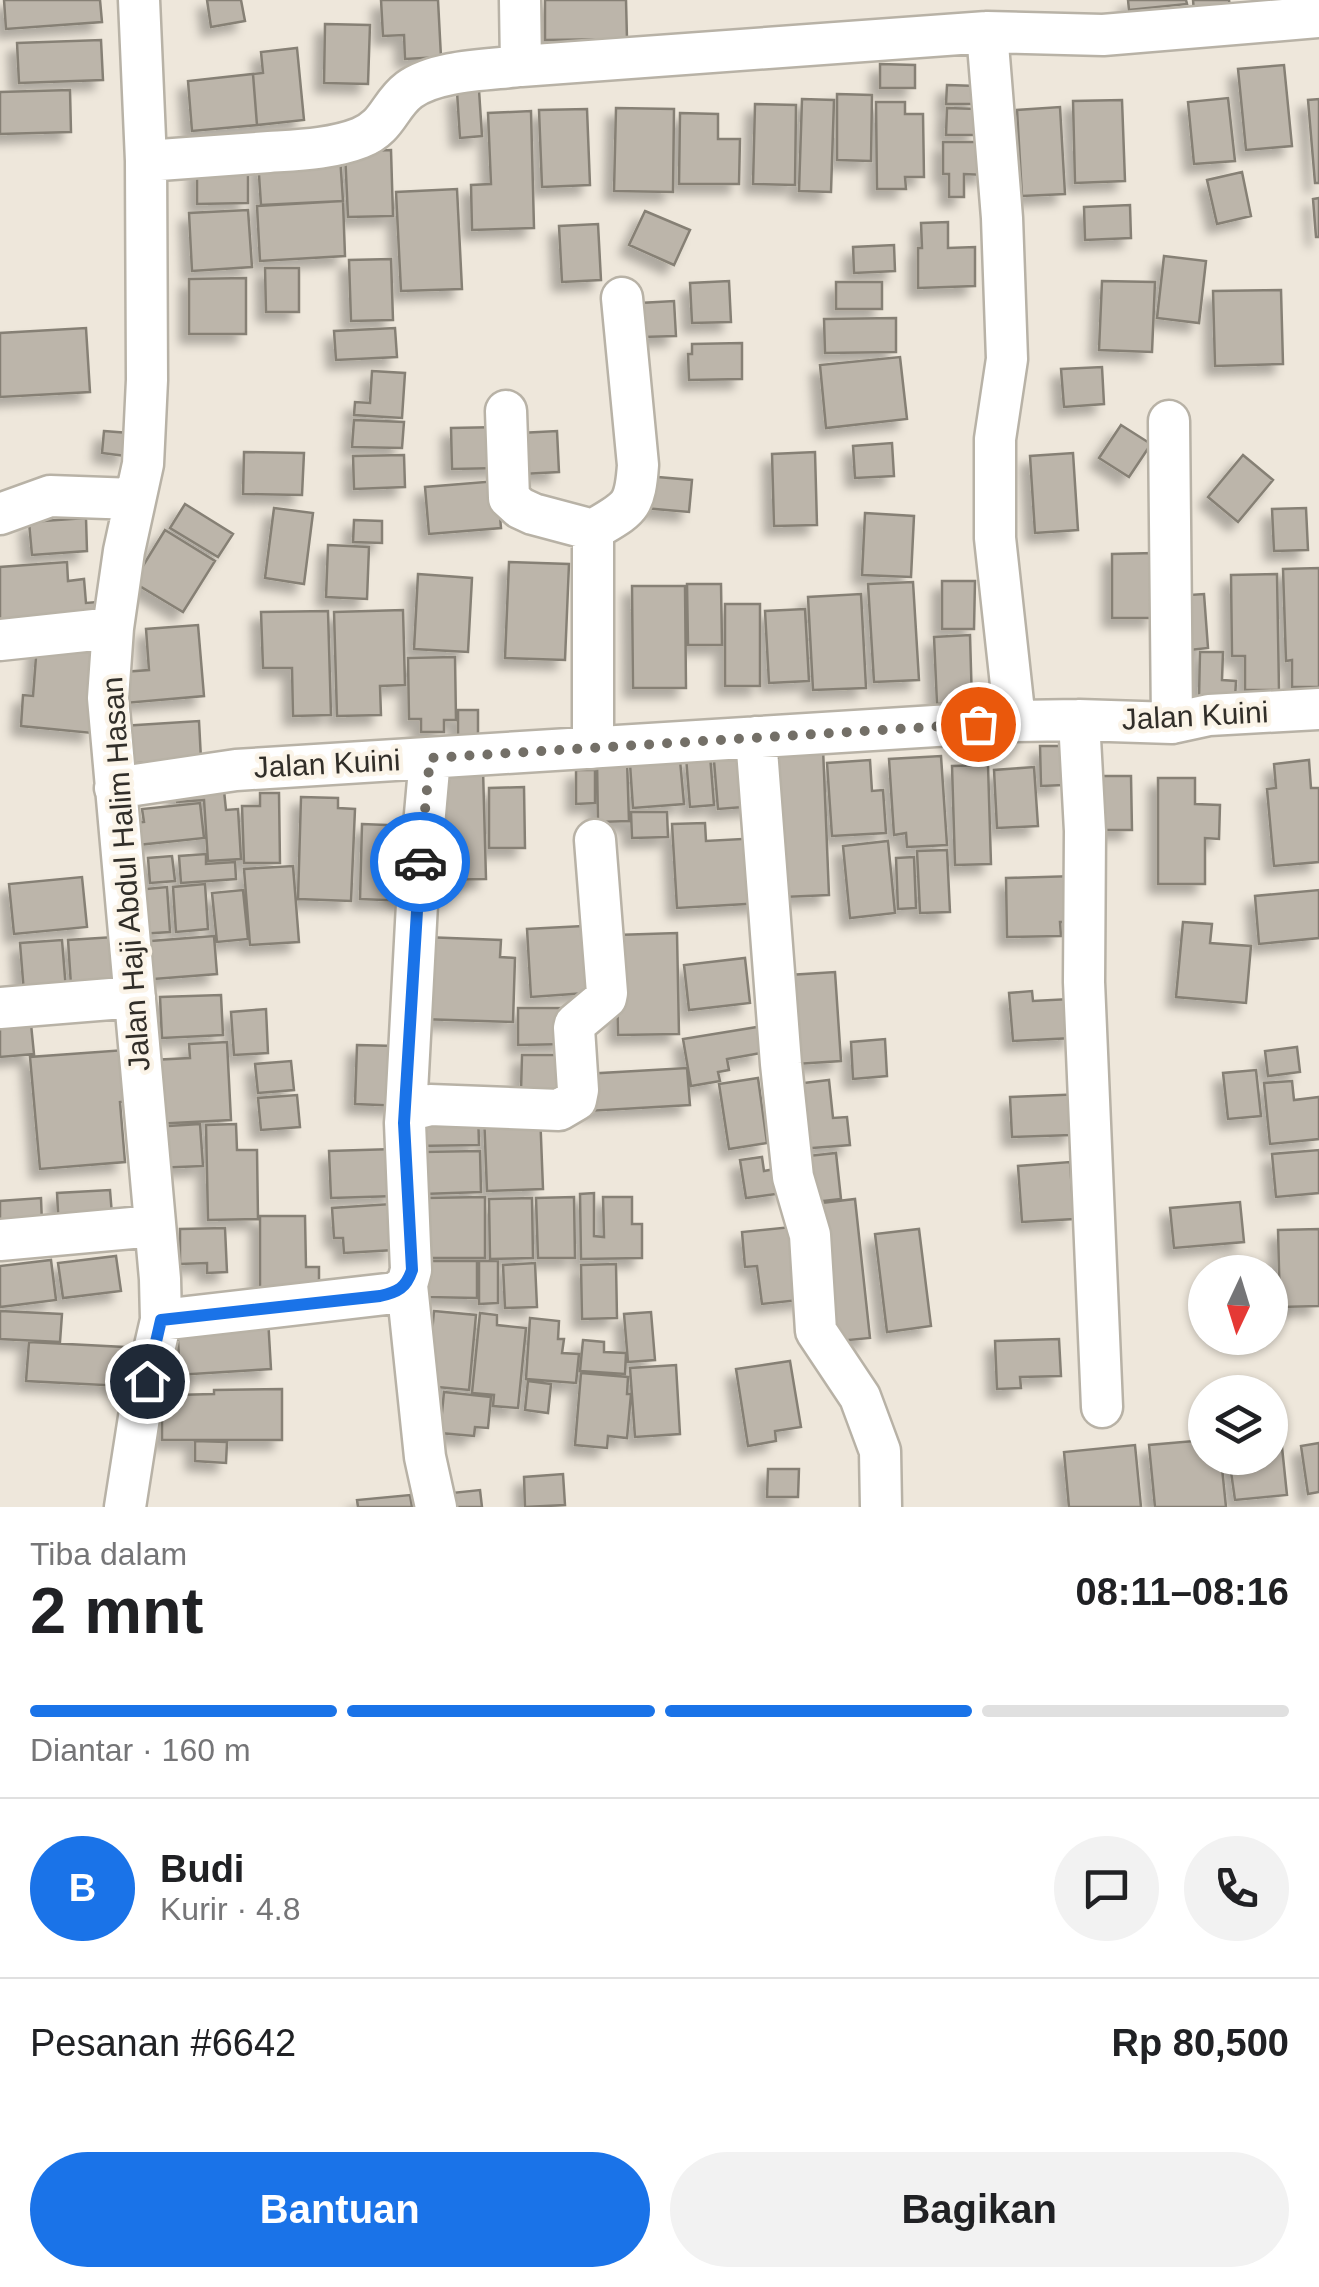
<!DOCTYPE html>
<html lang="id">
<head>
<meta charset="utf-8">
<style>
  body { margin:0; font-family:Helvetica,sans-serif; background:#f2f2f2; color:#202124; height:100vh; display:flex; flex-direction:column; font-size:38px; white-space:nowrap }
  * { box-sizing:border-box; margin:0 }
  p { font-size:32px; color:#757577 }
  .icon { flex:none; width:55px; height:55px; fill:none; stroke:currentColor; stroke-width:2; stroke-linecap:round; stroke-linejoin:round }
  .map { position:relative; height:1507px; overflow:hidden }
  .side { display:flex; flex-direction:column; background:#fff; flex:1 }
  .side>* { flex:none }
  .needle { width:65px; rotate:184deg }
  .controls { position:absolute; left:1188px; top:1255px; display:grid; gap:20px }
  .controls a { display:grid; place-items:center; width:100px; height:100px; border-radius:50%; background:#fff; box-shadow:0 2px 8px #0004; font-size:50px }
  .pin { position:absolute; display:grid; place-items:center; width:85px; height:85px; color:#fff; margin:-42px; border:5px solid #fff; border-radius:50%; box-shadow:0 2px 10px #0007 }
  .courier { position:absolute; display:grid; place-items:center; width:100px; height:100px; margin:-50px; border:8px solid #1a73e8; border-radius:50%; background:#fff; color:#222; box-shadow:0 2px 12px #0007 }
  .overview em { font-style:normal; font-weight:700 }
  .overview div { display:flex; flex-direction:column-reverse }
  .overview { display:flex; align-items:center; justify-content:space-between; height:170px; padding:0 30px }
  h1 { font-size:65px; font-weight:700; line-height:75px }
  .bar { display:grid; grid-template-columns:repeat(4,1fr); gap:15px 10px; align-content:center; height:120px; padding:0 30px }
  .bar i { height:12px; border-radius:8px; background:#e0e0e0 }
  .bar .selected { background:#1a73e8 }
  .bar p { grid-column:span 4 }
  .line { display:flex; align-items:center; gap:25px; padding:0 30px; border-top:2px solid #e0e0e0 }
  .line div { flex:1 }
  .round { display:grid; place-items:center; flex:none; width:105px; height:105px; border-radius:52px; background:#f2f2f2 }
  .button { display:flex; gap:20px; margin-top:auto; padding:20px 30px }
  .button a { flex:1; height:115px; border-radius:60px; background:#1a73e8; color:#fff; font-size:40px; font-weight:700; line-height:115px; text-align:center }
  .button a+a { background:#f2f2f2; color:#202124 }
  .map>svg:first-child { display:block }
  .building { fill:#bcb5aa; stroke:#868075; stroke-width:2.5; filter:url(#shadow) }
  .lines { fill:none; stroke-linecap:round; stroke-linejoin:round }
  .minor-casing { stroke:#b8b2a6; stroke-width:45 }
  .minor { stroke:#fff; stroke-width:40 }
  .done { stroke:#736f67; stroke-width:10; stroke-dasharray:0 18 }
  .route { stroke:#1a73e8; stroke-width:12 }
  .labels { text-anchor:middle; stroke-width:9; stroke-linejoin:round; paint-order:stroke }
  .street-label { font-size:30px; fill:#312e29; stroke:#fbf4e8 }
</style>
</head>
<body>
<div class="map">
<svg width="1319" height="1507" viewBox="0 0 1319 1507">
  <defs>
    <filter id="shadow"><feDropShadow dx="-9" dy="9" stdDeviation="5" flood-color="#0004"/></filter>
  </defs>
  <rect width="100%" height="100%" fill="#eee7db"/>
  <!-- building -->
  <path class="building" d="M4 0H100L102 22 6 29Z
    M207 0H241L245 21 211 27Z
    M381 0H438L441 57 405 59 404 35 383 36Z
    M545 0H626L627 39 545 40Z
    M1128 0H1186L1187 4 1129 10Z
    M1193 0H1229L1230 7 1194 11Z
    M325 24 370 25 368 84 324 83Z
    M101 40 103 80 19 83 17 43Z
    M297 48 304 120 257 125 253 74 263 73 261 52Z
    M880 64 915 65V88H880Z
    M1284 65 1292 146 1246 150 1238 69Z
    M253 74 257 125 192 131 188 81Z
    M947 85 977 86 978 104H946Z
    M70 90 71 132 0 134V92Z
    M479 90 482 136 460 138 457 92Z
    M837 94 872 95 871 161 837 160Z
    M1228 98 1235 161 1194 164 1188 102Z
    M802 99 834 100 831 192 799 191Z
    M1319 99V183H1315L1308 100Z
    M1122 100 1125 181 1075 183 1073 101Z
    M876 102H905V114H923L924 177H905L906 189H877Z
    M755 104 796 105 795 185 753 184Z
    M1060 107 1065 194 1022 196 1017 110Z
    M616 108 674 109 673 192 614 191Z
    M947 108 977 109V135H946Z
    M587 109 590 185 542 187 539 110Z
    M531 111 534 228 472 230 471 185 491 184 488 113Z
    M680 113 718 114V139H740L739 184H679Z
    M943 142H986V175L964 174V197H949V174H943Z
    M391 150 393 216 348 217 345 152Z
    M340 156 343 201 261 205 258 160Z
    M248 165V203L197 204V166Z
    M1242 172 1251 216 1217 224 1207 180Z
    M457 189 462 289 401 291 396 192Z
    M1319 198V237H1316L1313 199Z
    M343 201 345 256 260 261 257 206Z
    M1130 205 1131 238 1085 240 1084 207Z
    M248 210 252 267 192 271 189 213Z
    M645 211 690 230 674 265 629 245Z
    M948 222V248L975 247V286L918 288V248H922L921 223Z
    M598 224 601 280 562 282 559 226Z
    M894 245 895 271 854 273 853 247Z
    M1164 256 1206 261 1199 323 1157 318Z
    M391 259 393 320 351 321 349 260Z
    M265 268H299V312H266Z
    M246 278V334H189V279Z
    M729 281 731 322 692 323 690 283Z
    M1102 281 1155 282 1152 352 1099 350Z
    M836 282H882V309H836Z
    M1281 290 1283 364 1215 366 1213 291Z
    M674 301 676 336 642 337 640 303Z
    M896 318V352L825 353 824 319Z
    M86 328 90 392 0 397V333Z
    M395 328 397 357 336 360 334 331Z
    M742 343V379L689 380 688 354H692V344Z
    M900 357 907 419 826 428 820 365Z
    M1102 367 1104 404 1064 407 1061 369Z
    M372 371 405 373 402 418 354 415 355 402 370 403Z
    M354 420 404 422 402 448 352 447Z
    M1121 425 1151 444 1129 477 1099 458Z
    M501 427V468L452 469 451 428Z
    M104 431 129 433 126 456 102 453Z
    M557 431 559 472 522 474 520 433Z
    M892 443 894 476 855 478 853 446Z
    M244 452 304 453 302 495 243 494Z
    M815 452 817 525 774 526 772 454Z
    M1073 453 1078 530 1035 533 1030 456Z
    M404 455 405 487 354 489 353 456Z
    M1243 455 1273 480 1238 522 1208 497Z
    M646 476 692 480 689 512 644 508Z
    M497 481 501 528 429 534 425 487Z
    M185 504 233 534 218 557 170 528Z
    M274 508 313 513 304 584 265 578Z
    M1306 508 1308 550 1274 551 1272 509Z
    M865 513 914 516 911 577 862 575Z
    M86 518 87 551 32 555 29 522Z
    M354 520 382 521V543L353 542Z
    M165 530 215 561 183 612 133 582Z
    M328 545 369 547 367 599 326 597Z
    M1154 553 1155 618H1112V554Z
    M67 562 68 581 84 579 86 603 97 602 99 626 0 634V567Z
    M509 562 569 564 565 660 505 658Z
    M1319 568V687H1292V660L1286 661 1283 569Z
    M418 574 472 578 468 652 414 649Z
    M1277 574 1279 690H1245V656H1232L1231 575Z
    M942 581H975L974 629H942Z
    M913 582 919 680 874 682 868 584Z
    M687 584H721L722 645H688Z
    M632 586H685L686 688H633Z
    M861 594 866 688 813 690 808 597Z
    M1204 594 1208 648 1180 651 1175 596Z
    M725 604H760V686H725Z
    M805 609 809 681 769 683 765 611Z
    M403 610 405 685 380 686 381 715 337 716 334 612Z
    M328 611 331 715 293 716 292 668H263L261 612Z
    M198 625 204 696 125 703 122 672 149 670 146 629Z
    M970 635 972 703 937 704 934 637Z
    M101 641 92 733 21 726 23 695 33 696 37 644Z
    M1200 652H1223L1222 680 1236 681 1235 699 1199 698Z
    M455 657 456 720H444V732H421V719H409L408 658Z
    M458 710H478V747H458Z
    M199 721 201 759 125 764 122 726Z
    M751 746 756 806 718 809 713 749Z
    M1040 746H1062L1064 785 1041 786Z
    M823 748 829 895 783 897 777 750Z
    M710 755 714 805 690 807 686 757Z
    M941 756 947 845 907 847 906 833 894 835 889 759Z
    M627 760 629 821 598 822 597 761Z
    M680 760 684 804 633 808 630 764Z
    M870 760 872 791 883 790 886 833 832 836 827 763Z
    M1309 760 1311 788H1319V862L1274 866 1267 789 1276 788 1274 764Z
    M988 765 991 864 955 865 952 766Z
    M1034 767 1038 826 997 828 994 770Z
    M483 769 486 879 438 880 435 770Z
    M576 770H595V803L576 804Z
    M1100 776H1131L1132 830H1101Z
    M1158 778H1195V804L1220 805 1219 839 1205 838V884H1158Z
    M223 781 226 810 238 809 241 859 208 861 204 800 177 802 176 784Z
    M524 787 525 848H489V788Z
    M260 793H279L280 863H244L242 806H260Z
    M301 797 338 798V808L355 809 351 901 298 899Z
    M200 803 204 838 128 846 126 824 144 822 142 809Z
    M631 812H667L668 837 632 838Z
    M705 823 706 841 760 838 763 903 677 908 672 824Z
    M362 824 411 826 408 901 360 899Z
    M888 841 895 913 850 918 843 846Z
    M947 850 950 912 920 913 917 851Z
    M206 854V864L235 862 236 879 181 883 179 856Z
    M172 856 175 881 150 883 148 858Z
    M914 857 916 908 898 909 896 858Z
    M293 866 299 942 250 945 244 869Z
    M1075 876 1076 922H1060L1061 936 1007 937 1006 878Z
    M82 877 87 927 14 934 9 884Z
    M205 884 208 929 176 932 173 887Z
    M167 887 170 932 139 934 136 890Z
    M243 890 248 939 217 942 212 893Z
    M1319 890V938L1259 944 1255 896Z
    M1183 922 1212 924 1210 943 1251 946 1246 1003 1176 997Z
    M583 926 600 992 531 997 527 929Z
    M677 933 679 1034 618 1035 616 935Z
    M214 936 217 974 141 980 138 942Z
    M114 937 117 983 71 985 68 940Z
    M424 937 501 940 500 957 515 958 513 1022 420 1019Z
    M62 940 66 990 24 993 20 943Z
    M745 958 750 1003 689 1010 684 965Z
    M835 972 841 1061 796 1064 789 975Z
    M1032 991 1033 1001 1070 999 1073 1038 1013 1041 1009 993Z
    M221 995 223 1035 162 1038 160 997Z
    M518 1008H566L567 1044 518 1045Z
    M266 1009 268 1053 234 1055 231 1012Z
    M30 1014 34 1054 0 1057V1016Z
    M757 1027 761 1053 727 1059 729 1070 718 1072 720 1081 691 1086 683 1039Z
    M885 1039 887 1076 853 1079 851 1042Z
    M227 1042 231 1120 154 1124 151 1060 190 1058 189 1044Z
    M357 1045 396 1046 404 1106 355 1104Z
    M1297 1047 1300 1072 1268 1076 1265 1051Z
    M125 1050 129 1101 120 1102 125 1162 40 1169 30 1057Z
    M522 1055H568L567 1092 521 1091Z
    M291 1061 294 1090 258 1093 255 1064Z
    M687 1068 690 1105 587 1111 584 1074Z
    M1256 1070 1261 1116 1228 1119 1223 1073Z
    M758 1078 767 1143 729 1149 719 1084Z
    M829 1080 833 1118 847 1117 850 1145 800 1149 795 1084Z
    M1292 1081 1294 1100 1319 1097V1139L1270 1144 1264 1083Z
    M1084 1094 1072 1135 1012 1137 1010 1097Z
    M297 1095 300 1127 261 1130 258 1098Z
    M478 1110 479 1145 415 1146 414 1111Z
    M540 1112 543 1189 487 1191 484 1114Z
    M200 1124 203 1166 154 1168 152 1127Z
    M236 1124 237 1150H257L258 1219 208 1220 206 1125Z
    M394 1149 396 1196 331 1198 329 1151Z
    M1319 1150V1193L1276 1197 1272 1154Z
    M480 1151 481 1192 423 1194 422 1152Z
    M836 1153 841 1199 805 1203 799 1157Z
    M762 1157 764 1171 780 1168 784 1193 746 1198 740 1160Z
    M1070 1162 1074 1219 1022 1222 1018 1166Z
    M110 1190 113 1227 59 1230 57 1193Z
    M594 1193V1236L604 1237 603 1197H632V1224H642V1258L581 1259 580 1194Z
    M485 1197V1258H424V1198Z
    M574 1197 575 1258H538L536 1198Z
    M41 1198 42 1223 0 1236V1201Z
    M532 1198 533 1258 490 1259 489 1199Z
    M855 1199 870 1338 828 1342 813 1204Z
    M1240 1202 1244 1242 1174 1248 1170 1208Z
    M391 1204 394 1250 344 1253 343 1238H334L332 1208Z
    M260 1216H305L306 1267H319V1294H260Z
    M801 1226 809 1299 762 1304 757 1266 745 1267 742 1232Z
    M225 1228 227 1272 207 1273V1263L180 1264V1229Z
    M919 1229 931 1326 887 1332 875 1234Z
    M1319 1229V1306L1280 1307 1278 1230Z
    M116 1256 121 1291 63 1298 58 1263Z
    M51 1260 56 1300 0 1307V1266Z
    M427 1261H477V1298L427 1297Z
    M479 1261H498V1303L479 1304Z
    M535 1263 537 1307 505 1308 503 1265Z
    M616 1264 617 1318 582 1319 581 1265Z
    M0 1311 62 1314 60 1342 0 1339Z
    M434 1311 476 1315 469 1390 427 1386Z
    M651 1312 655 1360 628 1362 624 1314Z
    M480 1313 497 1315V1325L526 1328 518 1408 493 1406 494 1395 472 1393Z
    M268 1318 271 1369 161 1376 160 1358 179 1357 177 1324Z
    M530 1318 559 1321 558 1339H564L562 1353 579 1354 576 1383 526 1379Z
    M1059 1339 1061 1376 1020 1377 1021 1388 997 1389 995 1341Z
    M583 1340 604 1342V1352L626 1353 625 1374 580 1371Z
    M29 1342 124 1347 123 1386 26 1381Z
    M790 1361 801 1427 775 1431 776 1441 748 1446 736 1369Z
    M676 1365 680 1434 635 1437 630 1368Z
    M581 1373 628 1377 627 1394H631L627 1438 608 1436 607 1448 575 1445Z
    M528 1381 551 1384 548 1413 525 1410Z
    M282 1389V1440H162V1413H173L174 1395 214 1394V1390Z
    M444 1392 491 1397 488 1428 475 1427 474 1436 440 1433Z
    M1280 1428 1287 1495 1235 1500 1229 1458H1270V1430Z
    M1205 1440V1458H1221L1226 1507H1155L1149 1445Z
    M195 1441 227 1442 226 1463 195 1461Z
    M1319 1443V1492L1308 1494 1301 1446Z
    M1135 1445 1141 1507H1069L1064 1452Z
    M768 1469H799L798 1497H767Z
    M563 1474 565 1505 525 1507 524 1477Z
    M480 1490 482 1507H444L442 1494Z
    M410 1495 412 1507H358L357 1500Z"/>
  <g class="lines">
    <defs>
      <path id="minor" d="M520 0 521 66
        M987 32 1002 218 1007 359 995 439V538L1015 721
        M146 161C187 158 228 155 269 152 299 150 332 149 360 138 388 127 389 105 409 90 436 70 488 70 521 66L987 32 1103 35 1319 17
        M506 411 509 498 520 508 533 514 593 530V748
        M1169 421 1172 723
        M0 514 50 496 135 499
        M593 530C629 508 635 509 638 465L622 298
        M0 640 113 628
        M1079 720 1085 831 1084 982 1102 1407
        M756 737 781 1064 793 1177 810 1235 816 1331 860 1397 880 1451 881 1507
        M115 788 236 770 1015 721 1079 720 1172 723 1209 715 1319 709
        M0 1008 135 997
        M406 1111 417 904 430 758
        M0 1240 154 1226
        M407 1285 425 1457 436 1507
        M161 1320 395 1293 407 1285 411 1270 405 1123 406 1111 430 1105 559 1110 576 1100 578 1090 574 1028 575 1024 606 998 607 993 595 840
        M125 1507 140 1411 161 1320 160 1279 108 698 113 628 124 551 143 464 147 380 146 161 139 0"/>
    </defs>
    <!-- minor casing -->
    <use href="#minor" class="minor-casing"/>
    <!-- minor -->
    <use href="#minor" class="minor"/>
  </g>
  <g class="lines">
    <!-- done -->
    <path class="done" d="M420 862 430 758 978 724"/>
    <!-- route -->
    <path class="route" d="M147 1381 161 1320 380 1296C398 1292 406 1288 412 1270L404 1123 420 862"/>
  </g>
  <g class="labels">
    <!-- street labels -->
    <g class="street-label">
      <text transform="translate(1195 716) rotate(-3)" y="10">Jalan Kuini</text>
      <text transform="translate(327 764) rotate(-3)" y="10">Jalan Kuini</text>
      <text transform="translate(126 874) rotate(-94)" y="10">Jalan Haji Abdul Halim Hasan</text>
    </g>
  </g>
</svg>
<div class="controls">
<a><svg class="needle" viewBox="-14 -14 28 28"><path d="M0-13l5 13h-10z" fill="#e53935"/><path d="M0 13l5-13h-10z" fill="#757577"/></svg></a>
<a><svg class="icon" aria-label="layers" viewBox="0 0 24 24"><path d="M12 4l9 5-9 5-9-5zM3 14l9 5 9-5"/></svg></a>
</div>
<div class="pin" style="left:978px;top:724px;background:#ea580c"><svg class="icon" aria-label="bag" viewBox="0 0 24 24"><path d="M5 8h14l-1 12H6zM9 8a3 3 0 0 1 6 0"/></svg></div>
<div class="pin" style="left:147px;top:1381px;background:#1f2937"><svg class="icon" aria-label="home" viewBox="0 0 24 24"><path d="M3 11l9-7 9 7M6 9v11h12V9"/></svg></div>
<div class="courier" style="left:420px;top:862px"><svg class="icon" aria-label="car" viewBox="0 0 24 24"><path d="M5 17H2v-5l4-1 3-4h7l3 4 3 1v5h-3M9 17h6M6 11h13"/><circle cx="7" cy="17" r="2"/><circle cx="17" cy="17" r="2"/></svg></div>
</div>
<section class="side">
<div class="overview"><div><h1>2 mnt</h1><p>Tiba dalam</p></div><em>08:11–08:16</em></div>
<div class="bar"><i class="selected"></i><i class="selected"></i><i class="selected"></i><i></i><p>Diantar · 160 m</p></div>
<div class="line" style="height:180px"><b class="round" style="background:#1a73e8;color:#fff">B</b><div><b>Budi</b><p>Kurir · 4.8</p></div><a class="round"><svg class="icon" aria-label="chat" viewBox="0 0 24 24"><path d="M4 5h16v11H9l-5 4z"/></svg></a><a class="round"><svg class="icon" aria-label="phone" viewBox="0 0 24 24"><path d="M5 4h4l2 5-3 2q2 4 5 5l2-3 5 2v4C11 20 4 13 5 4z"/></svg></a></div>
<div class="line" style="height:130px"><div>Pesanan #6642</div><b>Rp 80,500</b></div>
<div class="button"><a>Bantuan</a><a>Bagikan</a></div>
</section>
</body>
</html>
